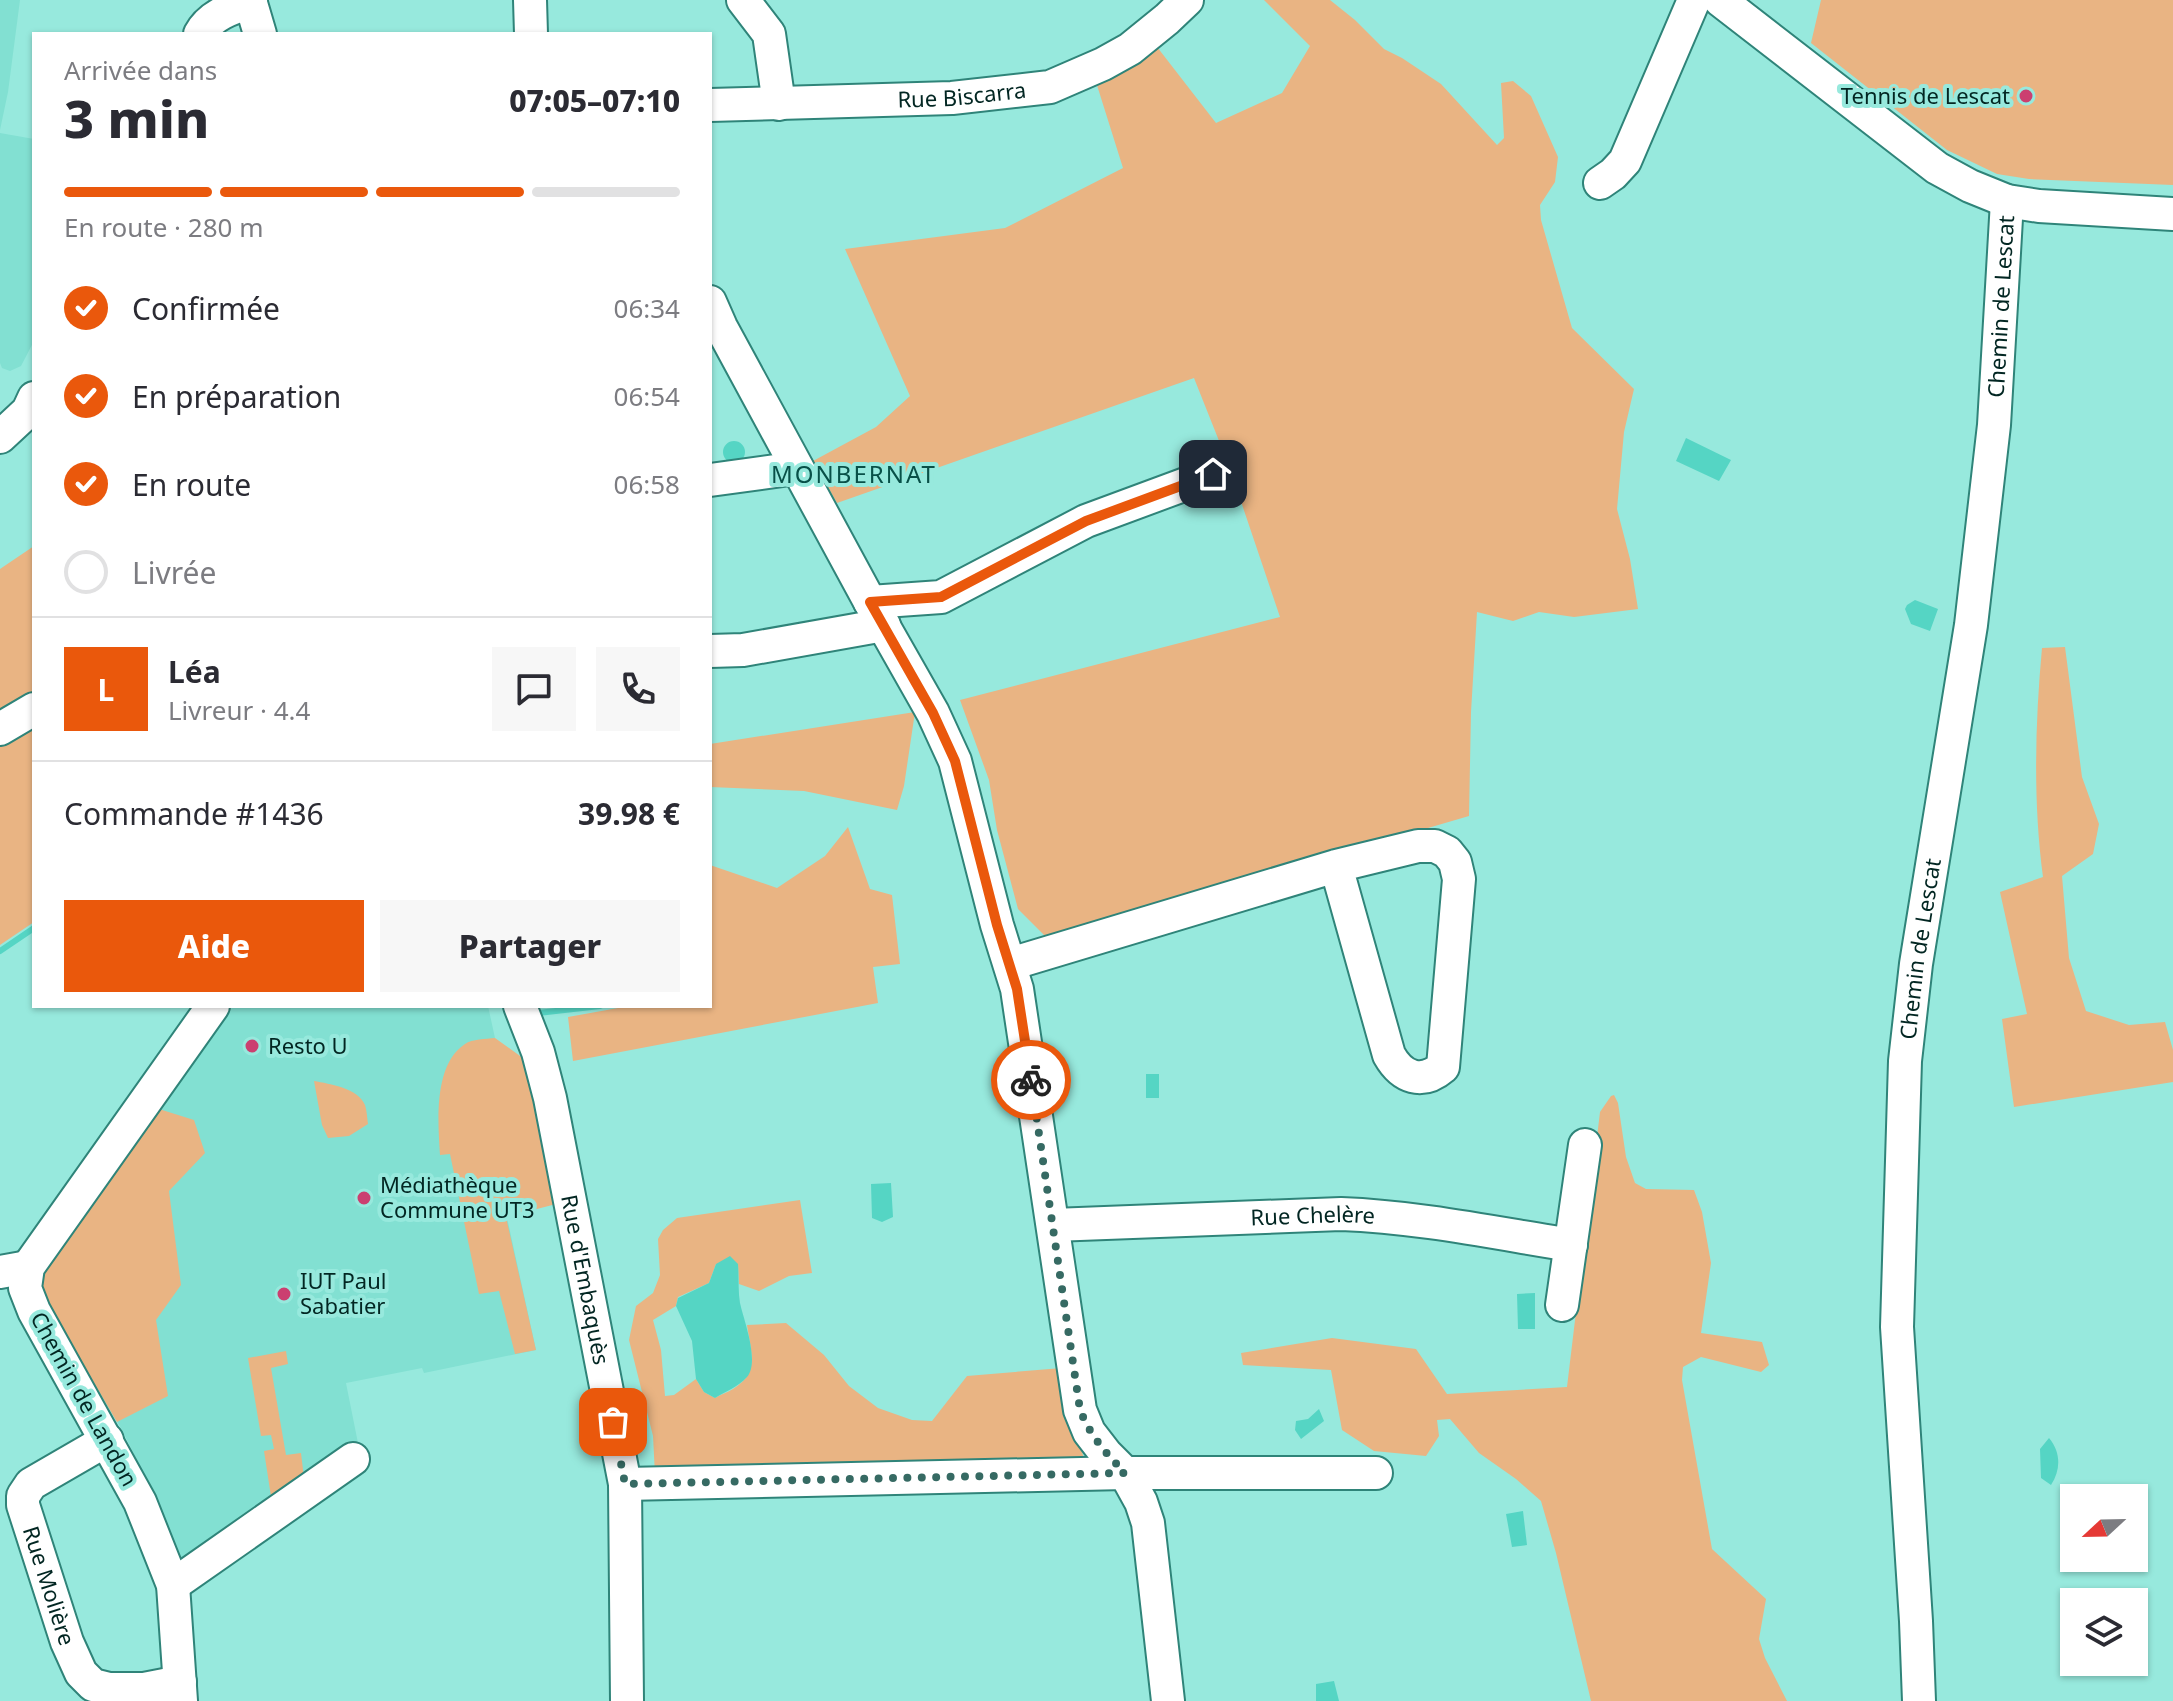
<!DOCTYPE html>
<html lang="fr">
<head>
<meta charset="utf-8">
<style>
  body { margin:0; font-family:"Noto Sans",sans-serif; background:#f7f7f7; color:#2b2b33; height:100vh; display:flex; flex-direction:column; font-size:30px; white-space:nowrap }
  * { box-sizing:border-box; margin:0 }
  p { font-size:26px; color:#7c7c81 }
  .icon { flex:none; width:44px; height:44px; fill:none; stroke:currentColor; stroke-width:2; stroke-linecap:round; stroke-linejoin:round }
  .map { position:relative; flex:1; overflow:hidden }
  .details { position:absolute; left:32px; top:32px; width:680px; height:976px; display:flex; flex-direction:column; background:#fff; border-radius:0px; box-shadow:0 2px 6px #0004 }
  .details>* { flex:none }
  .needle { width:52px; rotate:248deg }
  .fabs { position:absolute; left:2060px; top:1484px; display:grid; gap:16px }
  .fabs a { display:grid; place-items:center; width:88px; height:88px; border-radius:0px; background:#fff; box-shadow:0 2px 6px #0004; font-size:40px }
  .pin { position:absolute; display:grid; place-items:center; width:68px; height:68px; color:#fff; margin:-34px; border-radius:16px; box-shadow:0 4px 12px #0006 }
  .courier { position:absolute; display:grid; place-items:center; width:80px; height:80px; margin:-40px; border:6px solid #ea580c; border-radius:50%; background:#fff; color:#222; box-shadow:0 2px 10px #0007 }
  .headline em { font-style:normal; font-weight:800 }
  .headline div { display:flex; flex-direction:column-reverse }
  .headline { display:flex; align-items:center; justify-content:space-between; height:136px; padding:0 32px }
  h1 { font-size:52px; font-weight:800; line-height:60px }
  .bar { display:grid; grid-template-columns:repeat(4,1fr); gap:12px 8px; align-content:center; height:96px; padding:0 32px }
  .bar i { height:10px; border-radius:6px; background:#e1e1e2 }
  .bar .active { background:#ea580c }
  .bar p { grid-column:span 4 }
  .line { display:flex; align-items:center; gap:20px; padding:0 32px; border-top:2px solid #e1e1e2 }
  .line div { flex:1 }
  .round { display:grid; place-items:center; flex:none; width:84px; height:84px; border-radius:0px; background:#f7f7f7 }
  ol { padding:0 32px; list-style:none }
  li { display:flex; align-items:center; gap:24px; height:88px }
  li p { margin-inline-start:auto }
  li .icon { padding:8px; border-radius:50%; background:#ea580c; color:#fff; stroke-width:4 }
  li:last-child { color:#7c7c81 }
  li i { width:44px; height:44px; border:4px solid #e1e1e2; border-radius:50% }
  .action { display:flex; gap:16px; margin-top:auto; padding:16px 32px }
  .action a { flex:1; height:92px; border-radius:0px; background:#ea580c; color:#fff; font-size:32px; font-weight:800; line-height:92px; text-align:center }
  .action a+a { background:#f7f7f7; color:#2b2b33 }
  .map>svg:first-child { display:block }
  .built { fill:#82e0d2 }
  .green { fill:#e9b483 }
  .water { fill:#55d5c4 }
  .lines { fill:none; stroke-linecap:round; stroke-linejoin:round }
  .stream { stroke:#55d5c4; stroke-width:6 }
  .minor-casing { stroke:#2f8479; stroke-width:36 }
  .minor { stroke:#fff; stroke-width:32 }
  .done { stroke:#366a63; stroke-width:8; stroke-dasharray:0 14.4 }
  .route { stroke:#ea580c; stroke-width:10 }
  .poi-dot { fill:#cb3f70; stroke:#97e9dd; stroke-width:3 }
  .labels { text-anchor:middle; stroke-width:8; stroke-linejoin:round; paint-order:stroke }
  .street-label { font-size:22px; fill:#022622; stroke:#97e9dd }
  .poi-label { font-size:22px; fill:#022622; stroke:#97e9dd; text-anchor:start }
  .neighbourhood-label { font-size:24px; letter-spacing:2px; fill:#085048; stroke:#97e9dd }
</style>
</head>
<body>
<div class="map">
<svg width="2173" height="1701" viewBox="0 0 2173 1701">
  <rect width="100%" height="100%" fill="#97e9dd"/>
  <!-- built -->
  <path class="built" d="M0 0H20L8 92 0 130Z
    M0 133 34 139V341L21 366 10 371 2 368 0 363Z
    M233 1006H488L495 1038 479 1090 536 1350 424 1373 422 1368 346 1383 359 1448 182 1564 153 1493 122 1430 48 1304 42 1283 44 1268Z"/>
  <!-- green -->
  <path class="green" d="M1264 0H1330L1355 20 1384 49 1402 58 1441 84 1497 145 1504 138 1501 83 1513 81 1531 96 1558 157 1555 182 1540 205 1541 220 1572 328 1634 389 1624 432 1617 509 1630 559 1638 609 1574 617 1539 612 1513 621 1477 612 1471 712 1469 816 1048 939 1018 909 997 830 989 780 960 700 1280 617 1229 466 1194 378 837 503 813 461 876 427 910 396 845 249 1005 228 1123 168 1096 82 1154 43 1216 123 1282 93 1310 46Z
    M1821 0H2173V185L2029 179 1997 174 1947 150 1811 43Z
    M34 546V922L0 945V569Z
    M2065 647 2082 777 2099 824 2093 854 2062 876 2069 958 2086 1011 2129 1025 2165 1022 2173 1050V1082L2014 1107 2002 1019 2027 1014 2000 892 2043 877C2033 802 2035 724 2042 648Z
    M915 712 904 786 897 810 804 791 710 787V744Z
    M848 827 870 889 892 895 900 964 873 967 878 1003 573 1061 568 1017 618 1008 619 1006H710V865L777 888 825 856Z
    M495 1038 527 1061 560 1203 506 1217 536 1350 515 1354 499 1291 479 1294 450 1154 440 1155C438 1123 433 1065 465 1044 472 1039 486 1039 495 1038Z
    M314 1081C330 1084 358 1088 365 1105 367 1111 367 1118 368 1124L349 1136 328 1138 322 1125Z
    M1614 1095 1618 1103 1626 1157 1635 1183 1646 1189 1694 1190 1702 1212 1711 1263 1701 1333 1762 1342 1769 1365 1761 1372 1701 1357 1683 1367 1682 1380 1712 1549 1766 1599 1759 1639 1765 1658 1787 1701H1591L1556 1553 1541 1501 1516 1479 1479 1453 1450 1419 1437 1420 1439 1436 1426 1456 1374 1451 1342 1430 1331 1370 1243 1365 1241 1353 1332 1338 1416 1349 1447 1394 1567 1387 1600 1112 1611 1096Z
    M159 1109 194 1120 205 1153 169 1191 181 1285 156 1320 168 1396 117 1422 48 1304 42 1283 44 1268Z
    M800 1200 812 1273 789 1276 759 1291 739 1284 738 1265 716 1264 709 1283 678 1297 676 1306 653 1320 661 1350 665 1396 674 1395 696 1379 704 1392 715 1398C721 1394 727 1393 733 1389 760 1373 751 1352 747 1325L786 1323 824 1355 849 1386 878 1408 912 1420 932 1421 967 1376 1062 1368 1077 1439 1087 1466 655 1475 653 1436 629 1340 636 1306 653 1293 660 1275 658 1239 663 1230 677 1218Z
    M286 1351 288 1364 271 1368 286 1455 301 1453 304 1478 272 1503 264 1451 274 1449 271 1435 261 1436 248 1358Z"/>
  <!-- water -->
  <path class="water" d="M1686 438 1731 460 1719 481 1676 461Z
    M723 452a11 11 0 1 1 22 0a11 11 0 1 1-22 0Z
    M1915 600 1938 609 1930 631 1911 624 1905 609 1907 605Z
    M1146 1074H1159V1098H1146Z
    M891 1183 893 1217 882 1222 872 1218 871 1184Z
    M730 1256 738 1264C739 1277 738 1291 740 1303 744 1321 760 1362 747 1377 738 1387 726 1391 715 1398L704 1392 696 1379 692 1341 676 1306 678 1298 709 1283 716 1264Z
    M1535 1293V1329H1518L1517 1294Z
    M1319 1409 1324 1421 1301 1439 1295 1430 1296 1421 1308 1419Z
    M2049 1438C2061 1452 2061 1470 2051 1485L2041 1478 2040 1449Z
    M1523 1511 1527 1545 1512 1547 1506 1514Z
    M1334 1681 1339 1701H1316V1684Z"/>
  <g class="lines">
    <!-- stream -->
    <path class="stream" d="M0 951 34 928
      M539 1016 538 1013 600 1006"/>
    <defs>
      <g id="minor">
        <path d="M250 0 260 34"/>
        <path d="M530 0 531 34"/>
        <path d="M743 0 769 34 779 104"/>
        <path d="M1720 0 1937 168 1970 186 2007 201 2039 206 2173 214"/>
        <path d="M200 34C210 15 232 8 251 2"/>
        <path id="s1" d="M710 105 952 98 1050 87 1103 64 1130 49 1167 19 1187 0"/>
        <path d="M1600 183 1613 174 1625 161 1694 0"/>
        <path d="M710 302 721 327 870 602 933 713 955 761 997 925 1017 989 1080 1410 1089 1432 1106 1454 1125 1473 1141 1502 1148 1523 1168 1701"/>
        <path d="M0 437 28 411 34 398"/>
        <path d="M710 480 797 468"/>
        <path d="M870 602 941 597 1086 521 1213 474"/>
        <path d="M710 651 743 650 884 625"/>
        <path d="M0 729 34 709"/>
        <path d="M1010 964 1336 866 1418 846H1435L1447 852 1455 862 1459 879 1443 1067C1422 1085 1402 1078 1389 1055L1336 866"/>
        <path id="s2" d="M520 1006 538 1052 550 1098 625 1484 627 1701"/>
        <path id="s3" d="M1053 1225 1341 1214C1419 1217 1495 1233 1571 1245"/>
        <path d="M0 1272 28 1267"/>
        <path d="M1562 1305 1585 1145"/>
        <path id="s4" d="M107 1440 31 1484 23 1496V1505L67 1642 81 1673 93 1685 109 1689H144L180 1682"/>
        <path d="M625 1484 1125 1473H1376"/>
        <path d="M173 1585 353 1459"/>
        <path d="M181 1701 173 1585 140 1502 34 1311 25 1288 28 1267 213 1006"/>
        <path id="s5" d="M1919 1701 1916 1621 1897 1327 1905 1061 1916 964 1971 625 1994 425 2007 201"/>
      </g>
    </defs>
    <!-- minor casing -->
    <use href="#minor" class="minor-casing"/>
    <!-- minor -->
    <use href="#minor" class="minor"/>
  </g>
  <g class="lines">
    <!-- done -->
    <path class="done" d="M613 1422 625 1484 1125 1473C1105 1452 1091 1437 1080 1410L1031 1080"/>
    <!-- route -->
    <path class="route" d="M1031 1080 1017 989 997 925 955 761 933 713 870 602 941 597 1086 521 1213 474"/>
  </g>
  <!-- markers -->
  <g class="poi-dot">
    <circle cx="2026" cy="96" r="8"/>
    <circle cx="252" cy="1046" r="8"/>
    <circle cx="364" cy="1198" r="8"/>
    <circle cx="284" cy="1294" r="8"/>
  </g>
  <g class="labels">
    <!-- street labels -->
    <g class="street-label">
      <text dy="8" stroke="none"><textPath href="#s1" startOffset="252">Rue Biscarra</textPath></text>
      <text dy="8" stroke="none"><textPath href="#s5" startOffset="1402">Chemin de Lescat</textPath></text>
      <text dy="8" stroke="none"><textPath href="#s5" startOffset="754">Chemin de Lescat</textPath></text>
      <text dy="8" stroke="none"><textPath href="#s3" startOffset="260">Rue Chelère</textPath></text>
      <text dy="8" stroke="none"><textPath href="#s2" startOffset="282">Rue d'Embaquès</textPath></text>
      <text transform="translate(84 1399) rotate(61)" y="8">Chemin de Landon</text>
      <text dy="8" stroke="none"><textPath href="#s4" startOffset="196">Rue Molière</textPath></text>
    </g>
    <!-- poi labels -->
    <g class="poi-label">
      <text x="2010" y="104" text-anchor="end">Tennis de Lescat</text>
      <text x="268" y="1054">Resto U</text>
      <text x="380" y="1193">Médiathèque<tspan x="380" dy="25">Commune UT3</tspan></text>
      <text x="300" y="1289">IUT Paul<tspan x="300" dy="25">Sabatier</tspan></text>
    </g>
    <!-- neighbourhood labels -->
    <g class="neighbourhood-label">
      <text x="854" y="483">MONBERNAT</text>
    </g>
  </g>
</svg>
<div class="fabs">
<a><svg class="needle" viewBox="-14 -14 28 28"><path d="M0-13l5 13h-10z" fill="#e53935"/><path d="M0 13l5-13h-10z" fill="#7c7c81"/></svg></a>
<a><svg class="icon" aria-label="layers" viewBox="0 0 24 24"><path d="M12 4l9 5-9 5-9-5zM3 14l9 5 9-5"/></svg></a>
</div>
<div class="pin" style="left:613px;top:1422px;background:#ea580c"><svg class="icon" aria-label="bag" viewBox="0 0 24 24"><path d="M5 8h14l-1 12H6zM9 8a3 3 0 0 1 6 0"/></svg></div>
<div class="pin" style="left:1213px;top:474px;background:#1f2937"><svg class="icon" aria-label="home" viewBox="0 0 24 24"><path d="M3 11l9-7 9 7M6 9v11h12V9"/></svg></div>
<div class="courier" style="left:1031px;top:1080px"><svg class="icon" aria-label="bike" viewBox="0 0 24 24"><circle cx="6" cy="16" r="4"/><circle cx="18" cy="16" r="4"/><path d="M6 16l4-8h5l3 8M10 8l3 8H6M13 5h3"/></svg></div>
<section class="details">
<div class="headline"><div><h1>3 min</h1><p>Arrivée dans</p></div><em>07:05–07:10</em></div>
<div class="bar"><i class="active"></i><i class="active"></i><i class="active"></i><i></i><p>En route · 280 m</p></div>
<ol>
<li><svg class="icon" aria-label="check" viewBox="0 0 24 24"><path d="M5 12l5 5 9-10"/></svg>Confirmée<p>06:34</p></li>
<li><svg class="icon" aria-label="check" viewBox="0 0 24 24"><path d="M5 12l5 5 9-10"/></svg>En préparation<p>06:54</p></li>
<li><svg class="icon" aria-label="check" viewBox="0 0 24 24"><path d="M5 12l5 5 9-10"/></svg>En route<p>06:58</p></li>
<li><i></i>Livrée</li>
</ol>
<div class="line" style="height:144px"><b class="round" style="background:#ea580c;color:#fff">L</b><div><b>Léa</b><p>Livreur · 4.4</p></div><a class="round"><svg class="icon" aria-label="chat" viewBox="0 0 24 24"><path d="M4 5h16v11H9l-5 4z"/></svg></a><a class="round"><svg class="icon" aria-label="phone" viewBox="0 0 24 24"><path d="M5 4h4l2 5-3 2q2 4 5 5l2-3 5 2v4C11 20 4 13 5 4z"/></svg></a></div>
<div class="line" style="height:104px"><div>Commande #1436</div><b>39.98 €</b></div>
<div class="action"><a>Aide</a><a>Partager</a></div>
</section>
</div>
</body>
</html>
